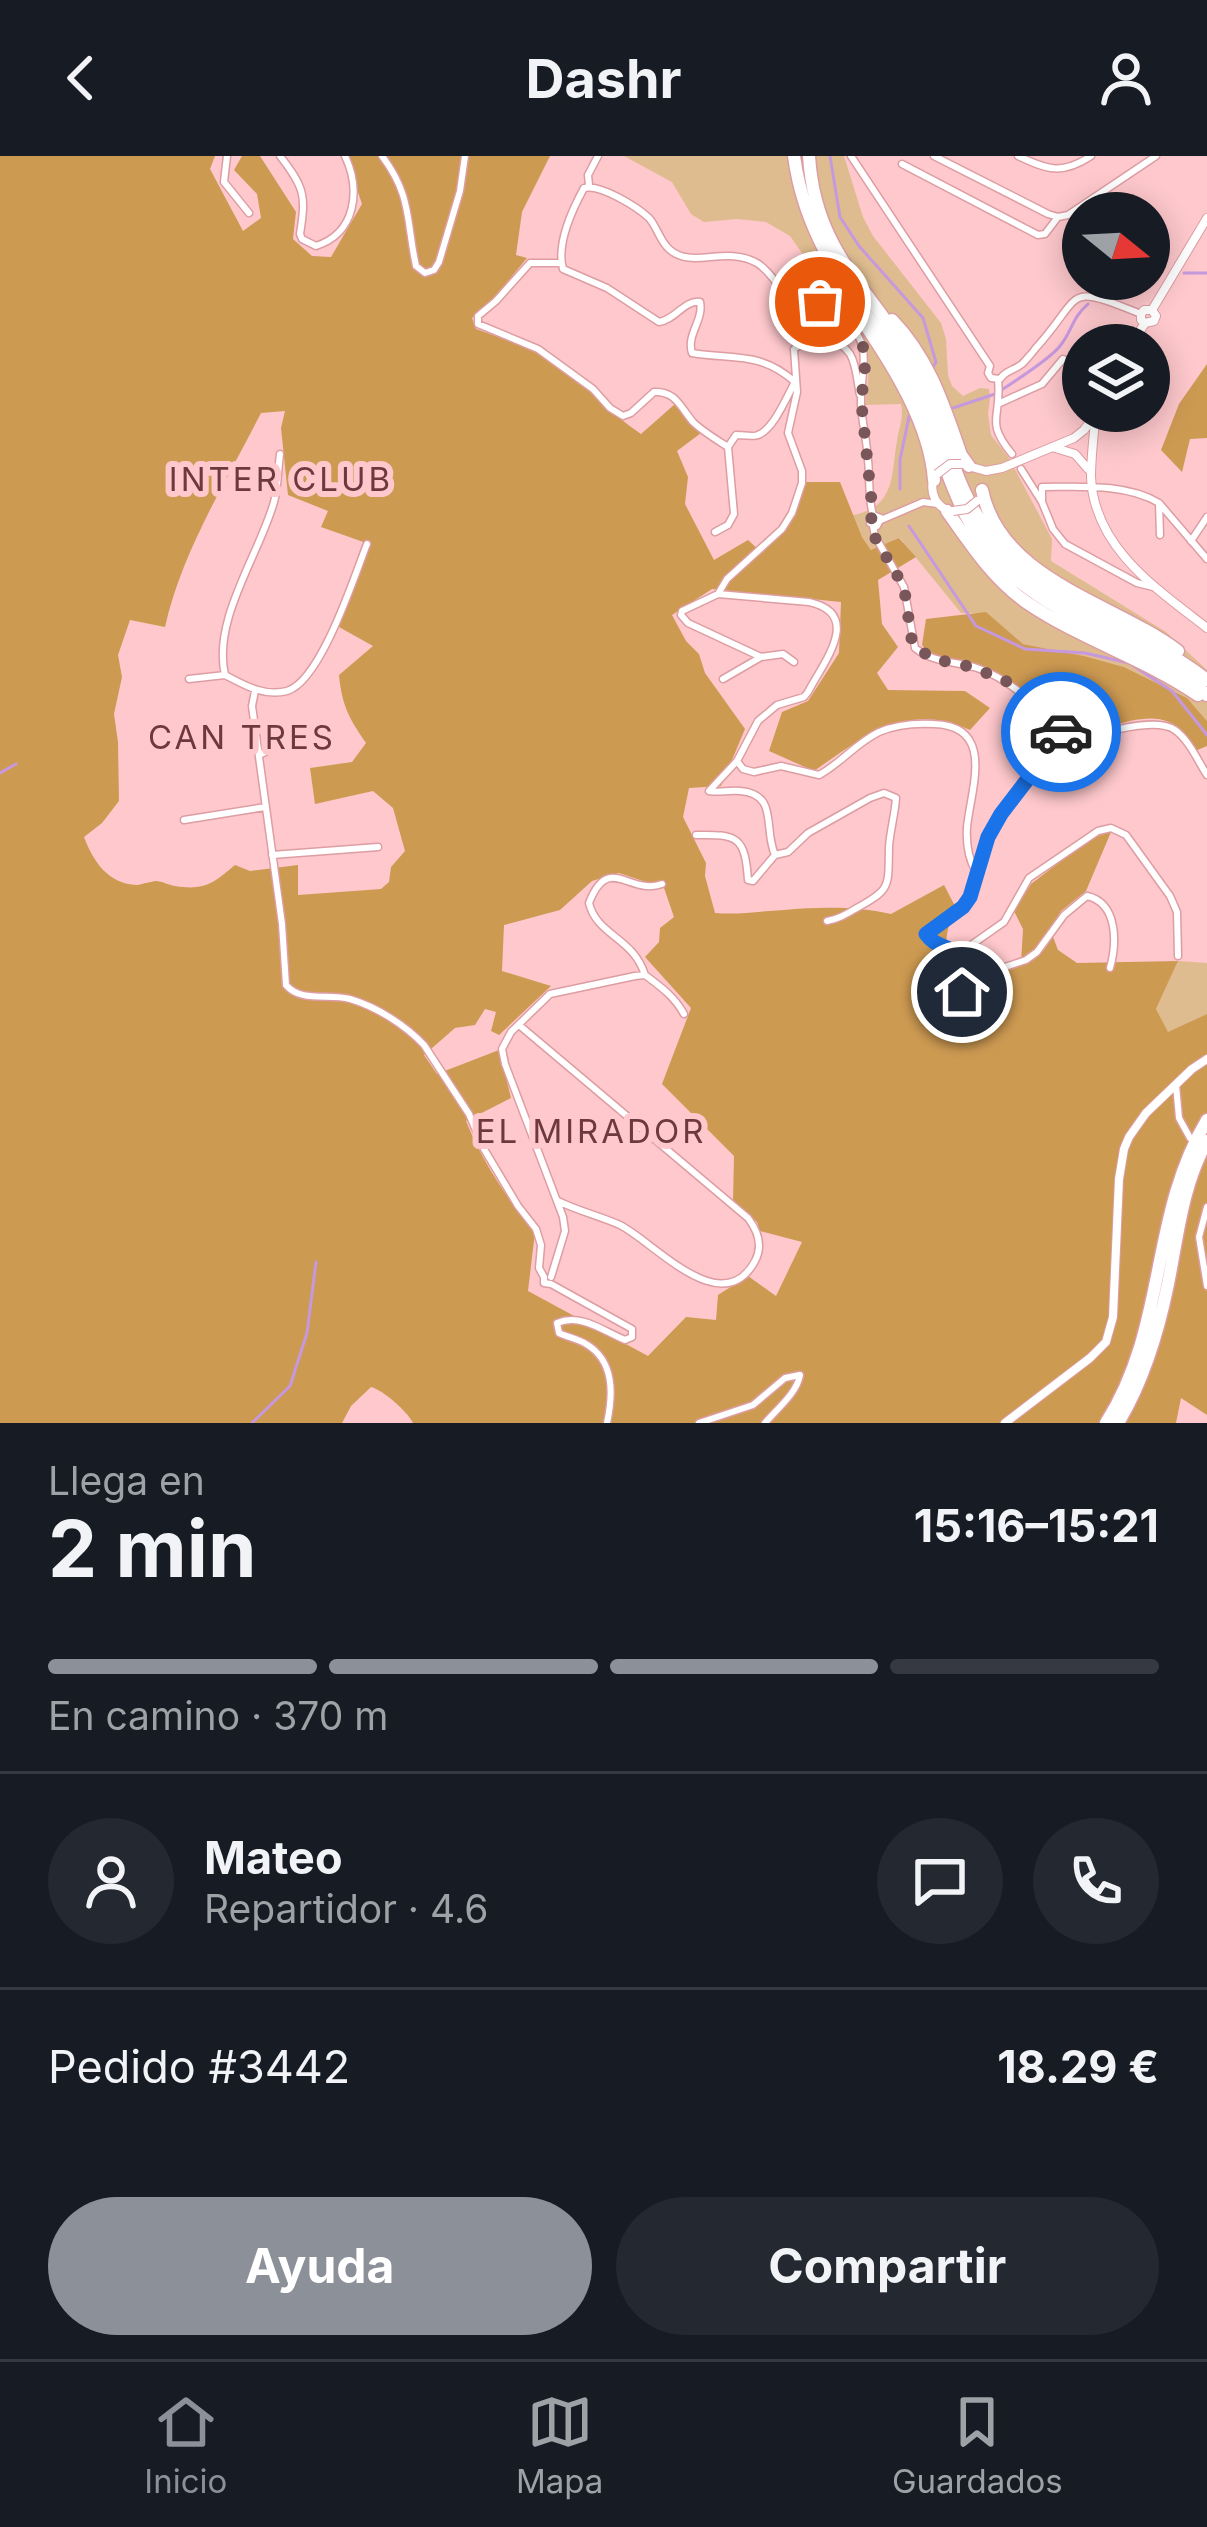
<!DOCTYPE html>
<html lang="es">
<head>
<meta charset="utf-8">
<style>
  body { margin:0; font-family:Inter,sans-serif; background:#242831; color:#f1f3f6; height:100vh; display:flex; flex-direction:column; font-size:45px; white-space:nowrap }
  * { box-sizing:border-box; margin:0 }
  p { font-size:39px; color:#9ea1a6 }
  .icon { flex:none; width:66px; height:66px; fill:none; stroke:currentColor; stroke-width:2; stroke-linecap:round; stroke-linejoin:round }
  .map { position:relative; height:1267px; overflow:hidden }
  .drawer { display:flex; flex-direction:column; background:#171b24; flex:1 }
  .drawer>* { flex:none }
  .needle { width:78px; rotate:108deg }
  .fabs { position:absolute; left:1062px; top:36px; display:grid; gap:24px }
  .fabs a { display:grid; place-items:center; width:108px; height:108px; border-radius:50%; background:#171b24; box-shadow:0 6px 30px #0003; font-size:60px }
  .pin { position:absolute; display:grid; place-items:center; width:102px; height:102px; color:#fff; margin:-51px; border:6px solid #fff; border-radius:50%; box-shadow:0 3px 12px #0007 }
  .courier { position:absolute; display:grid; place-items:center; width:120px; height:120px; margin:-60px; border:9px solid #1a73e8; border-radius:50%; background:#fff; color:#222; box-shadow:0 3px 15px #0007 }
  .head em { font-style:normal; font-weight:700 }
  .head div { display:flex; flex-direction:column-reverse }
  .head { display:flex; align-items:center; justify-content:space-between; height:204px; padding:0 48px }
  h1 { font-size:78px; font-weight:700; line-height:90px }
  .bar { display:grid; grid-template-columns:repeat(4,1fr); gap:18px 12px; align-content:center; height:144px; padding:0 48px }
  .bar i { height:15px; border-radius:9px; background:#363941 }
  .bar .on { background:#8c9099 }
  .bar p { grid-column:span 4 }
  .line { display:flex; align-items:center; gap:30px; padding:0 48px; border-top:3px solid #363941 }
  .line div { flex:1 }
  .round { display:grid; place-items:center; flex:none; width:126px; height:126px; border-radius:63px; background:#242831 }
  .primary-button { display:flex; gap:24px; margin-top:auto; padding:24px 48px }
  .primary-button a { flex:1; height:138px; border-radius:72px; background:#8c9099; color:#fff; font-size:48px; font-weight:700; line-height:138px; text-align:center }
  .primary-button a+a { background:#242831; color:#f1f3f6 }
  header { display:flex; justify-content:space-between; align-items:center; height:156px; padding:0 48px; background:#171b24; font-size:54px; font-weight:700 }
  .dock { display:flex; justify-content:space-around; align-items:center; height:168px; border-top:3px solid #363941; background:#171b24; font-size:33px; color:#9ea1a6 }
  .dock a { display:grid; justify-items:center; gap:6px }
  .dock .on { color:#8c9099 }
  .map>svg:first-child { display:block }
  .green { fill:#debc8f }
  .forest { fill:#cd9a52; fill-rule:evenodd }
  .lines { fill:none; stroke-linecap:round; stroke-linejoin:round }
  .stream { stroke:#c698dd; stroke-width:3 }
  .street-casing { stroke:#dd9da2; stroke-width:9 }
  .secondary-casing { stroke:#dd9da2; stroke-width:10 }
  .highway-casing { stroke:#dd9da2; stroke-width:15 }
  .street { stroke:#fff; stroke-width:6 }
  .secondary { stroke:#fff; stroke-width:8 }
  .highway { stroke:#fff; stroke-width:12 }
  .secondary-bridge-casing { stroke:#dd9da2; stroke-width:10; stroke-linecap:butt }
  .secondary-bridge { stroke:#fff; stroke-width:8 }
  .done { stroke:#795659; stroke-width:12; stroke-dasharray:0 21.6 }
  .route { stroke:#1a73e8; stroke-width:15 }
  .labels { text-anchor:middle; stroke-width:12; stroke-linejoin:round; paint-order:stroke }
  .neighbourhood-label { font-size:33px; letter-spacing:3px; fill:#6e393e; stroke:#fec8cc }
</style>
</head>
<body>
<header><svg class="icon" aria-label="back" viewBox="0 0 24 24"><path d="M15 5l-7 7 7 7"/></svg>Dashr<svg class="icon" aria-label="person" viewBox="0 0 24 24"><circle cx="12" cy="8" r="4"/><path d="M4 21q1-7 8-7t8 7"/></svg></header>
<div class="map">
<svg width="1207" height="1267" viewBox="0 0 1207 1267">
  <rect width="100%" height="100%" fill="#fec8cc"/>
  <!-- green -->
  <path class="green" d="M624 0H844L863 61 873 80 941 167 946 183 948 219 952 230 963 240 980 232 989 233 990 242 988 258 991 279 1009 302 1052 383 1051 405 1166 476 1207 514V565L1187 542 1124 511 1084 500 1023 488 986 457H961L900 382 872 395 862 381 853 359C896 351 891 319 897 285 899 270 904 264 901 248L865 249C870 215 874 184 847 158 836 148 828 143 813 143L811 110 790 80 766 66 737 63 704 66 691 58 672 26Z
    M1178 805 1207 807V858L1168 877 1156 853Z"/>
  <!-- forest -->
  <path class="forest" d="M0 0H215L210 13 243 75 261 62 257 38 234 14 242 0H260L296 56 293 83 312 100 331 101 362 48 346 0H550L522 56 516 99 527 102 498 137 472 162 476 173C496 181 519 186 538 196 577 218 605 254 641 278L675 248 701 277 677 295 688 321 685 348 714 404 748 384 762 397 788 371 806 326H840L862 381 871 394 899 382 916 401 878 424 882 468 898 491 877 517 888 534 965 535 990 552 970 574C908 545 864 580 814 615L769 595 782 556 808 545 839 497 841 446 712 433 672 459 686 485 699 498 705 517 745 573 721 630 689 632 683 661 706 707 705 720 715 757C739 759 760 755 784 754 819 751 856 750 891 758L944 729 955 750C943 786 942 793 963 826L1021 807 1023 773 1014 755 1031 728 1091 682 1111 676 1086 735 1061 755 1050 773 1058 794 1077 807 1178 805 1156 853 1168 876 1207 858V1259L1181 1242 1176 1267H413C408 1256 383 1234 371 1231L351 1250 342 1267H0ZM285 255 281 272 288 339 328 355 321 371 369 388 339 471 373 490 339 519C342 550 349 562 366 587L352 606 310 612 315 648 373 635 393 652 405 695 391 711 389 726 381 733 298 739V709L250 715 235 709C214 727 204 735 175 730 168 729 162 725 156 725 154 725 138 729 137 729 108 728 93 705 84 681L102 667 119 645 118 586 114 558 122 521 118 499 130 464 165 471C182 395 226 326 261 257ZM619 717 664 732 674 761 660 772 659 786 645 801 691 852 662 928 734 1000 733 1045 757 1066 760 1075 802 1086 776 1140 748 1120 718 1139 716 1164 686 1161 648 1200 528 1135 535 1076C507 1043 482 1005 466 965L511 942 499 894 437 918 424 899 455 872 475 869 485 853 496 856 491 875 499 879 551 830 502 815 504 769 560 754 592 725Z
    M1207 208V282L1190 283 1182 316 1161 294 1179 248Z
    M986 456 1023 488 1084 500 1124 511 1187 542 1207 565V590L1195 595C1189 585 1181 572 1169 566 1142 554 1102 575 1075 583L1007 522 982 510 929 498 922 489 926 463Z"/>
  <g class="lines">
    <!-- stream -->
    <path class="stream" d="M830 0 840 61 859 90 923 162 936 206 933 211
      M1184 117H1207
      M1003 233C1018 223 1050 203 1060 190 1073 174 1071 163 1088 148
      M953 252 995 238
      M900 333V304L910 256
      M909 370 976 470 1025 493 1085 497 1129 507 1172 535 1207 579
      M0 617 16 608
      M252 1267 290 1230 307 1177 316 1106"/>
    <defs>
      <path id="street" d="M227 0 224 26 249 57
        M280 0C305 32 306 40 300 78L302 83 316 90C356 77 361 34 345 0
        M382 0C412 40 406 64 416 110L425 117 434 114 439 106 460 35 465 0
        M851 0 990 210 988 217 991 222 1000 223C1006 214 1013 215 1022 208 1024 206 1034 195 1035 193 1085 138 1062 126 1141 158
        M934 0 1048 58 1058 61 1068 59 1156 0
        M1018 0C1048 14 1062 19 1091 0
        M902 8 1038 79 1045 78 1058 61
        M589 29 588 19 598 0
        M560 107H530L496 145 478 160V168L538 193 593 233 610 252 623 260 631 257 654 236C676 235 680 251 693 266 702 275 717 284 728 291
        M998 224C1002 263 984 264 1012 298
        M795 226C760 195 733 204 692 197 686 179 704 164 700 146 684 144 675 164 659 166L607 132 563 113C556 88 572 54 584 32 600 28 636 50 649 62 657 71 660 85 669 93 692 114 725 89 757 107 774 117 783 142 795 147 807 152 820 143 832 149 835 151 842 159 845 162 875 193 860 212 861 249 862 267 867 285 868 304 870 322 868 342 873 359
        M1000 247 1042 228 1063 203 1083 213
        M280 298C278 313 278 331 274 346 259 399 212 464 225 519 244 529 264 541 287 535 321 525 354 421 367 388
        M1021 313 1042 346 1053 373 1065 388 1137 427 1153 431
        M1042 346V331C1079 331 1126 327 1159 347L1207 403
        M1159 347 1160 379
        M873 359 881 362 877 370 870 367Z
        M881 364 923 346 938 348
        M873 370 875 380 904 431 915 492C933 507 955 505 977 512 1009 522 1053 561 1071 589
        M715 376 728 369 734 358 728 291 736 279C740 279 755 281 758 279 774 273 787 240 795 226
        M1191 385 1207 361
        M718 438 727 423 782 373 792 357 802 327V315L788 277 797 236 794 193C811 181 836 178 850 198 857 210 857 226 860 239
        M794 506 783 498 761 501 688 467 681 459 682 455 718 438 809 446C864 458 823 507 808 536L804 541 777 549 758 565 737 605 709 635C719 637 728 634 740 635 779 638 763 672 775 699L788 696 808 677 870 642 884 637 896 642C895 658 890 675 889 691 888 731 892 733 855 753 845 759 838 763 827 765
        M189 523 225 519
        M723 523 761 501
        M255 535 252 550 282 768 286 829C301 847 329 837 350 843 377 851 405 869 424 889L469 958 484 993 518 1050 536 1073 541 1089 539 1112 544 1121V1127L551 1128 632 1173V1181L625 1184C603 1175 581 1157 557 1167L559 1177C567 1181 578 1183 586 1188 615 1205 613 1239 607 1267
        M259 599 311 573
        M737 605 743 613 754 616 781 610 819 619C840 608 856 587 879 576 895 569 916 567 934 568 996 570 971 632 967 671 966 687 968 702 976 716
        M184 664 265 651
        M696 679C738 678 745 681 748 724L753 725 775 699
        M272 699 378 691
        M957 799C947 789 935 791 927 778 939 765 961 758 969 742 978 723 979 700 988 680 996 663 1029 616 1043 604 1063 586 1151 557 1175 574 1189 584 1198 605 1207 619
        M957 799 1004 766 1029 722 1098 675 1111 672 1126 679 1170 740 1177 756 1178 800
        M957 799 950 829 954 834 962 836 984 818 1026 804 1037 796 1064 759 1087 740C1118 747 1117 787 1110 812
        M645 819C633 781 597 780 589 747 609 696 629 740 662 728
        M519 869 748 1062C758 1075 763 1090 755 1105 722 1166 654 1086 620 1069 600 1060 578 1055 558 1045
        M1176 929 1179 962 1190 982
        M1207 1051 1199 1081 1207 1130
        M551 1121 565 1075 563 1061 505 908 502 893 511 876 550 838 635 820 645 819C661 831 674 840 684 858
        M699 1267 753 1249 785 1222 800 1219C797 1237 777 1253 765 1267"/>
      <path id="secondary" d="M1145 167 1141 164V158L1144 154H1152
        M1131 189 1145 167 1154 165 1156 160 1152 154 1207 62
        M1096 256C1094 278 1091 299 1091 321 1094 392 1157 433 1207 472
        M1052 291 1075 298 1088 313
        M968 310 986 315 1002 312 1074 282 1084 274 1093 262
        M933 324C930 338 936 350 949 355
        M1005 1267 1090 1202 1106 1186 1113 1161 1119 1023 1124 993 1129 981 1146 957 1192 913 1207 903"/>
      <path id="highway" d="M794 0C801 53 823 99 854 142 878 175 903 205 919 242 948 307 954 367 1012 419 1069 470 1150 487 1207 539
        M809 0C815 98 871 132 915 209 938 250 945 295 965 337 979 368 1000 394 1026 416 1051 439 1083 453 1112 467 1146 484 1177 501 1207 524
        M892 164C929 202 944 250 961 299L969 310
        M864 167C894 211 930 269 934 324
        M982 334C1001 425 1113 446 1178 495
        M947 355C970 387 992 422 1026 446 1080 483 1144 502 1198 539
        M1106 1267C1168 1169 1149 1061 1207 964
        M1118 1267C1144 1224 1158 1177 1168 1128 1178 1079 1182 1030 1207 985"/>
    </defs>
    <!-- street casing -->
    <use href="#street" class="street-casing"/>
    <!-- secondary casing -->
    <use href="#secondary" class="secondary-casing"/>
    <!-- highway casing -->
    <use href="#highway" class="highway-casing"/>
    <!-- street -->
    <use href="#street" class="street"/>
    <!-- secondary -->
    <use href="#secondary" class="secondary"/>
    <!-- highway -->
    <use href="#highway" class="highway"/>
    <defs>
      <path id="secondary-bridge" d="M937 318 950 308H961
        M953 355 967 353 977 345"/>
    </defs>
    <!-- secondary-bridge casing -->
    <use href="#secondary-bridge" class="secondary-bridge-casing"/>
    <!-- secondary-bridge -->
    <use href="#secondary-bridge" class="secondary-bridge"/>
  </g>
  <g class="lines">
    <!-- done -->
    <path class="done" d="M820 146 835 152 852 169 864 193 865 218 861 243 873 359 870 365 874 380 904 431 912 486 916 492 934 503 972 511 1006 525 1061 576"/>
    <!-- route -->
    <path class="route" d="M962 836 953 835 950 829 957 799C947 788 936 792 926 778L963 751 970 741 988 681 1001 658 1043 603 1071 589 1061 576"/>
  </g>
  <g class="labels">
    <!-- neighbourhood labels -->
    <g class="neighbourhood-label">
      <text x="281" y="335">INTER CLUB</text>
      <text x="242" y="593">CAN TRES</text>
      <text x="591" y="987">EL MIRADOR</text>
    </g>
  </g>
</svg>
<div class="fabs">
<a><svg class="needle" viewBox="-14 -14 28 28"><path d="M0-13l5 13h-10z" fill="#e53935"/><path d="M0 13l5-13h-10z" fill="#9ea1a6"/></svg></a>
<a><svg class="icon" aria-label="layers" viewBox="0 0 24 24"><path d="M12 4l9 5-9 5-9-5zM3 14l9 5 9-5"/></svg></a>
</div>
<div class="pin" style="left:820px;top:146px;background:#ea580c"><svg class="icon" aria-label="bag" viewBox="0 0 24 24"><path d="M5 8h14l-1 12H6zM9 8a3 3 0 0 1 6 0"/></svg></div>
<div class="pin" style="left:962px;top:836px;background:#1f2937"><svg class="icon" aria-label="home" viewBox="0 0 24 24"><path d="M3 11l9-7 9 7M6 9v11h12V9"/></svg></div>
<div class="courier" style="left:1061px;top:576px"><svg class="icon" aria-label="car" viewBox="0 0 24 24"><path d="M5 17H2v-5l4-1 3-4h7l3 4 3 1v5h-3M9 17h6M6 11h13"/><circle cx="7" cy="17" r="2"/><circle cx="17" cy="17" r="2"/></svg></div>
</div>
<section class="drawer">
<div class="head"><div><h1>2 min</h1><p>Llega en</p></div><em>15:16–15:21</em></div>
<div class="bar"><i class="on"></i><i class="on"></i><i class="on"></i><i></i><p>En camino · 370 m</p></div>
<div class="line" style="height:216px"><a class="round"><svg class="icon" aria-label="person" viewBox="0 0 24 24"><circle cx="12" cy="8" r="4"/><path d="M4 21q1-7 8-7t8 7"/></svg></a><div><b>Mateo</b><p>Repartidor · 4.6</p></div><a class="round"><svg class="icon" aria-label="chat" viewBox="0 0 24 24"><path d="M4 5h16v11H9l-5 4z"/></svg></a><a class="round"><svg class="icon" aria-label="phone" viewBox="0 0 24 24"><path d="M5 4h4l2 5-3 2q2 4 5 5l2-3 5 2v4C11 20 4 13 5 4z"/></svg></a></div>
<div class="line" style="height:156px"><div>Pedido #3442</div><b>18.29 €</b></div>
<div class="primary-button"><a>Ayuda</a><a>Compartir</a></div>
</section>
<nav class="dock">
<a class="on"><svg class="icon" aria-label="home" viewBox="0 0 24 24"><path d="M3 11l9-7 9 7M6 9v11h12V9"/></svg>Inicio</a>
<a><svg class="icon" aria-label="map" viewBox="0 0 24 24"><path d="M3 6l6-2 6 2 6-2v14l-6 2-6-2-6 2zM9 4v14M15 6v14"/></svg>Mapa</a>
<a><svg class="icon" aria-label="saved" viewBox="0 0 24 24"><path d="M7 4h10v16l-5-4-5 4z"/></svg>Guardados</a>
</nav>
</body>
</html>
